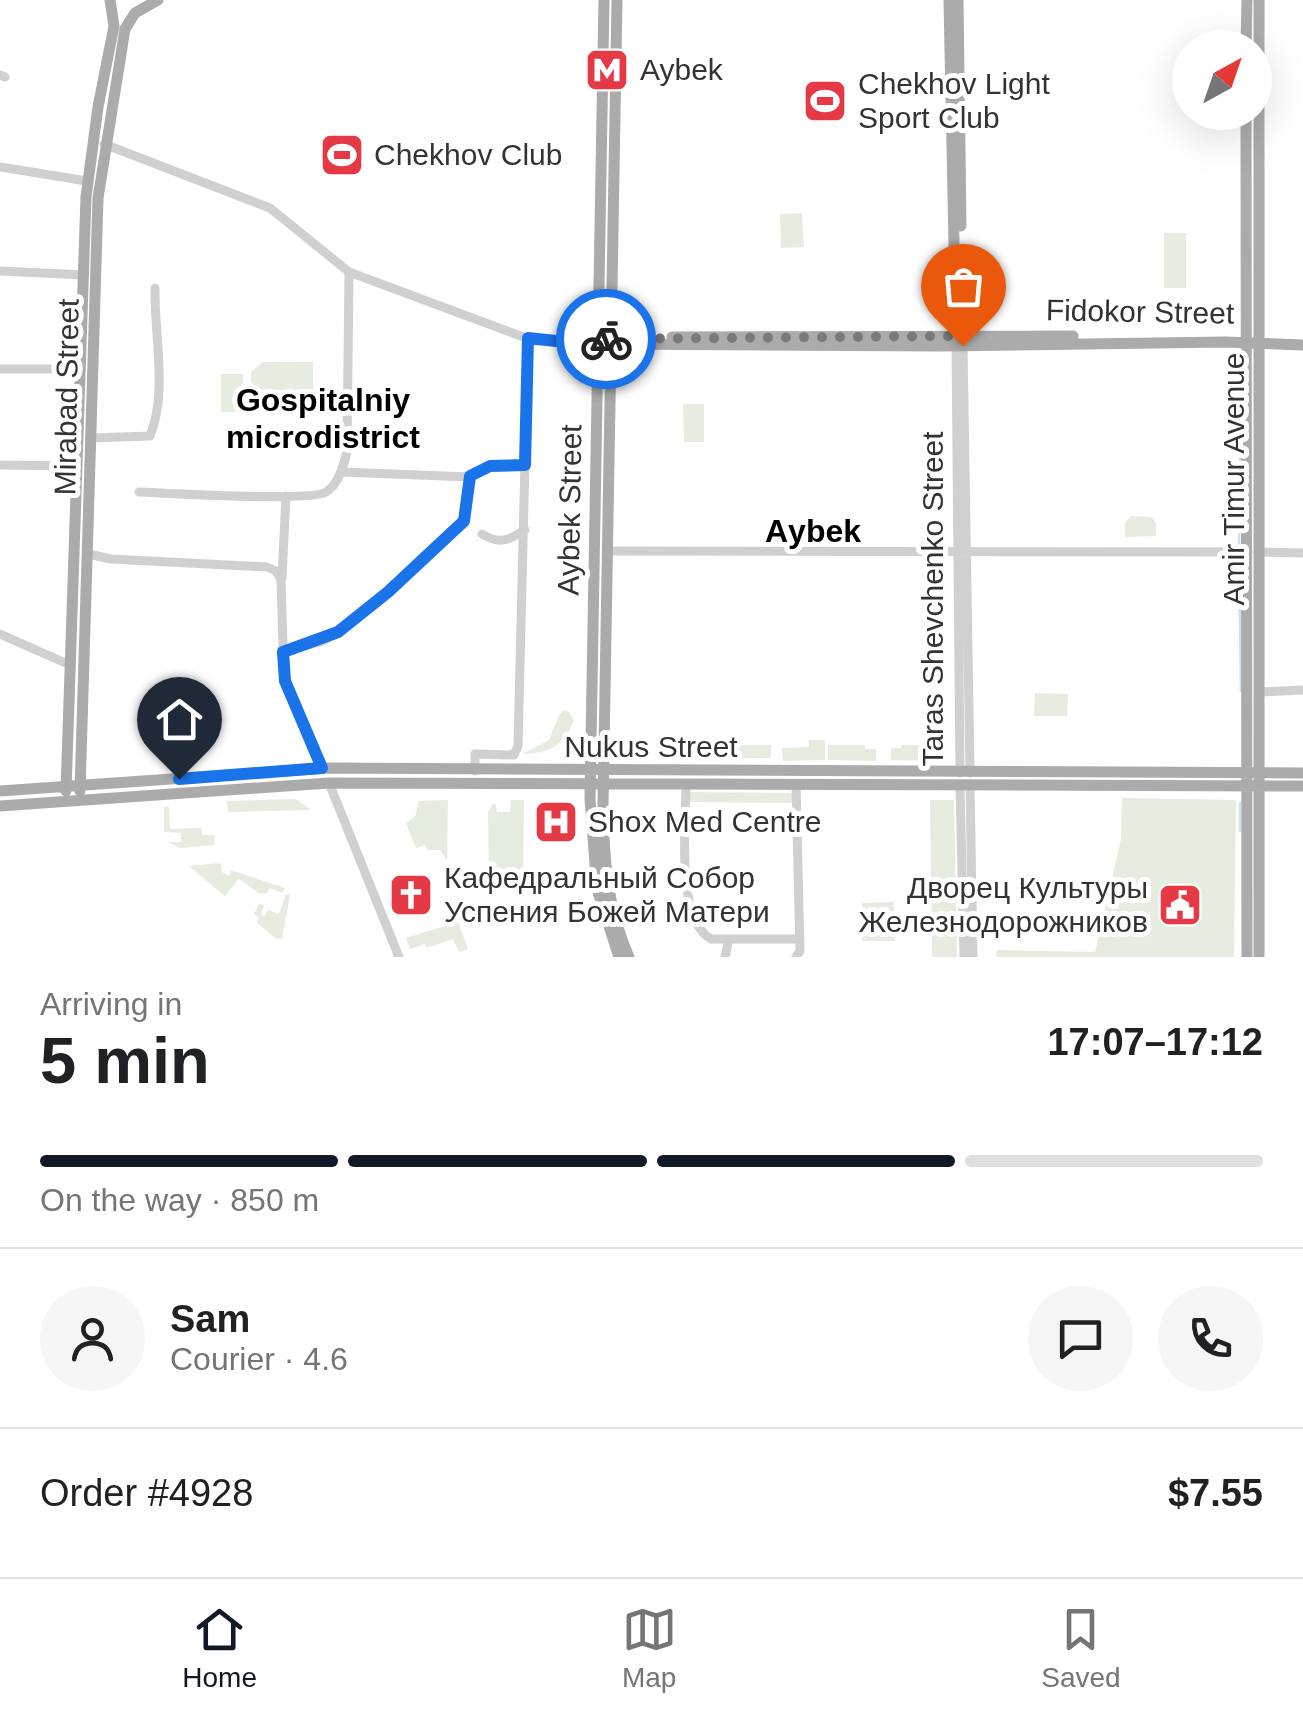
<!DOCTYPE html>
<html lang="en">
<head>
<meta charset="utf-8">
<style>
  body { margin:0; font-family:Helvetica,sans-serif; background:#f6f6f6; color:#202124; height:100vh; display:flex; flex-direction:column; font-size:38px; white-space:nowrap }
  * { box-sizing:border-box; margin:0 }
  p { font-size:32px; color:#757577 }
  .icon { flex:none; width:55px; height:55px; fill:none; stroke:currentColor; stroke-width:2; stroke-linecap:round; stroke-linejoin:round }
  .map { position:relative; height:957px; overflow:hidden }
  .drawer { display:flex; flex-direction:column; background:#fff; flex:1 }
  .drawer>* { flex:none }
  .needle { width:65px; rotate:40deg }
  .fabs { position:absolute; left:1172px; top:30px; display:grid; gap:20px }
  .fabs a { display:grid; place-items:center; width:100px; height:100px; border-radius:50%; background:#fff; box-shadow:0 10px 40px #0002; font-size:50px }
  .pin { position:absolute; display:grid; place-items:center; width:85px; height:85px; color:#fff; margin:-102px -42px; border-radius:50% 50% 50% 0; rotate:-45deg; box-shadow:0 0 10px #0007 }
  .pin .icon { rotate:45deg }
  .courier { position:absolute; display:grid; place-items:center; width:100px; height:100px; margin:-50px; border:8px solid #1a73e8; border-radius:50%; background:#fff; color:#222; box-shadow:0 2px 12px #0007 }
  .overview em { font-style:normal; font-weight:800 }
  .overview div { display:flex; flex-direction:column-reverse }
  .overview { display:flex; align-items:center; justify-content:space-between; height:170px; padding:0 40px }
  h1 { font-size:65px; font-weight:800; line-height:75px }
  .bar { display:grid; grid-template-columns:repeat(4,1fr); gap:15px 10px; align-content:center; height:120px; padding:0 40px }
  .bar i { height:12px; border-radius:8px; background:#e0e0e0 }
  .bar .selected { background:#111827 }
  .bar p { grid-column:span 4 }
  .line { display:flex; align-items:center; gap:25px; padding:0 40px; border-top:2px solid #e0e0e0 }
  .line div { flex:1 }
  .round { display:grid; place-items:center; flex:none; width:105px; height:105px; border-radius:52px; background:#f6f6f6 }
  .menu { display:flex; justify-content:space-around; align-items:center; height:140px; border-top:2px solid #e0e0e0; background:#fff; font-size:28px; color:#757577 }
  .menu a { display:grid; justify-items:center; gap:5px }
  .menu .selected { color:#111827 }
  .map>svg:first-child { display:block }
  .green { fill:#e6ecdf }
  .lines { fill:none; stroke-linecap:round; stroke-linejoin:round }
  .stream { stroke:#cfe2ee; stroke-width:2.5 }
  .minor { stroke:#d0d0d0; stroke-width:9 }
  .major { stroke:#ababab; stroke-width:11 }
  .done { stroke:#7a7a7a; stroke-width:10; stroke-dasharray:0 18 }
  .route { stroke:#1a73e8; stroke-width:12 }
  .labels { text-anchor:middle; stroke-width:10; stroke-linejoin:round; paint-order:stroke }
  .poi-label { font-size:30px; fill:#333; stroke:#fff; text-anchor:start }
  .street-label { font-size:30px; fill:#333; stroke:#fff }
  .neighbourhood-label { font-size:32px; font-weight:bold; fill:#000; stroke:#fff }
</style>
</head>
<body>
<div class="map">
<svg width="1303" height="957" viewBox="0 0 1303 957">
  <rect width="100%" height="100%" fill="#fff"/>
  <!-- green -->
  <path class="green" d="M802 213 804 247 781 248 780 214Z
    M1164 233H1186V288H1164Z
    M263 362H313V392L256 389 251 382V372Z
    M221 374H243V412H221Z
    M683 404H704V442H684Z
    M1131 516 1151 517 1156 523V536L1125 537V522Z
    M1035 693 1068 694 1067 716H1034Z
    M564 710 569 712 574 720C564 746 548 754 522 754L549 740 559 715Z
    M809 740H825V760L783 761 782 748 809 747Z
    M680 745H771V758L680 759Z
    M828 745H865V749H876V761L828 760Z
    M902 745H940V761L891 760V748H901Z
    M690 792 795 793V803L689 802Z
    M1122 798 1236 800 1234 957H996L997 950 1095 952 1121 839Z
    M296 799 311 810 228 812 227 801Z
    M448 800 447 859H446L440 850H427L425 845 416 848 406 823 415 817 419 801Z
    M511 800H524L523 880H489L488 812 493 804H496L497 812H510Z
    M930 800H954L957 957H932Z
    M164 807H169L170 829 201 828 202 835H215L214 845 180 848 168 842H181V833L164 832Z
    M221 863 222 872 229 876 231 870 285 888 282 893 270 888 266 894 259 893 239 879 225 896 189 866Z
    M286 894 290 895 282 939 275 938 256 922 259 918 254 914 259 904 264 905 261 914 264 917 268 910 279 914Z
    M894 902 895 941H862V903Z
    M458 922 468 949 459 952 453 939 427 948 425 944 410 949 406 938Z"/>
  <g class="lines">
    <!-- stream -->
    <path class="stream" d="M1239 546 1241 357
      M1239 554 1241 691
      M1240 831V803"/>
    <!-- minor -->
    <path class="minor" d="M0 75 5 77
      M104 144 270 208 349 272 534 341 598 342
      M0 167 87 181
      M0 271 84 275
      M956 346 960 773
      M963 346 970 773
      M0 369H80
      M91 438 150 436C168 392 154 335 155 288
      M0 465 77 466
      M341 472 470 477 490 466 525 465
      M139 492C167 493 310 502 326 492 339 484 344 465 347 451L349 272
      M482 534C500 545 509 540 525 530
      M607 551 1248 552
      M1259 552 1303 553
      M88 554 111 559 267 567 276 571 281 580 284 679 322 768
      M282 578 286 496
      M0 634 70 665
      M283 652 320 642 337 633 388 593 464 521 470 477
      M1259 692 1303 690
      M475 771V754L514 755 518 746 528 339
      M329 783 399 957
      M686 785C686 823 675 918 711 939H800
      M960 786 964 957
      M970 786 973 957
      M725 957 729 939
      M796 957 800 951 796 786"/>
    <!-- major -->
    <path class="major" d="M604 0 590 799 597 889 619 957
      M617 0 603 806C604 859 607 908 629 957
      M949 0 956 342
      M958 0 961 226
      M1259 0V957
      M1246 48 1247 0
      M1246 112 1247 957
      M672 337 1073 336
      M607 344 940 346 1225 342 1303 345
      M0 791 328 768 1303 773
      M66 791 86 197 98 107 114 26 110 0
      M80 791 98 198 125 29 135 13 158 0
      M0 806 329 783 1303 786"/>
  </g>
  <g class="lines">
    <!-- done -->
    <path class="done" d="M606 339 963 336V346"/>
    <!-- route -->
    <path class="route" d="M179 779 322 768 285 681 283 652 338 632 388 592 464 521 470 476 490 466 525 465 528 338 585 344 606 339"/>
  </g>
  <!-- icons -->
  <defs>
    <symbol id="metro-square" viewBox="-11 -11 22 22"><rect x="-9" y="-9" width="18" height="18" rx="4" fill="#e63946" stroke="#fff"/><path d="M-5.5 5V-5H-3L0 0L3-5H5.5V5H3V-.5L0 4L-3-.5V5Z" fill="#fff"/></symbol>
    <symbol id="stadium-square" viewBox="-11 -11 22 22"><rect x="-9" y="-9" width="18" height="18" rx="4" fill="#e63946" stroke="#fff"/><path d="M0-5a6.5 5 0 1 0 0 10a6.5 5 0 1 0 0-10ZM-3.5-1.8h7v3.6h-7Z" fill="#fff"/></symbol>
    <symbol id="hospital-square" viewBox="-11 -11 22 22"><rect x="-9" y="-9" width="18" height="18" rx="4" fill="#e63946" stroke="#fff"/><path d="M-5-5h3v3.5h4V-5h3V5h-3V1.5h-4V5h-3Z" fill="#fff"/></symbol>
    <symbol id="church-square" viewBox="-11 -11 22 22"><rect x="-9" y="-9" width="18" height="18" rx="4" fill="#e63946" stroke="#fff"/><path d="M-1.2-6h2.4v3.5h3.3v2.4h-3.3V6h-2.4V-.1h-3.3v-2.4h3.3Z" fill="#fff"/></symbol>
    <symbol id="civic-square" viewBox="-11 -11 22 22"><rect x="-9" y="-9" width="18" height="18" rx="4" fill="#e63946" stroke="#fff"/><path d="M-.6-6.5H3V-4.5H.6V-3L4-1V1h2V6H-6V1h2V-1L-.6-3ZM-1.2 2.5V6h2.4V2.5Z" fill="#fff"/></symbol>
  </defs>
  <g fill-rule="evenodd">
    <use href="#metro-square" x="582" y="45" width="50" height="50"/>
    <use href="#stadium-square" x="800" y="76" width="50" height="50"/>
    <use href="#stadium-square" x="317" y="130" width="50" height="50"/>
    <use href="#hospital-square" x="531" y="797" width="50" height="50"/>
    <use href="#church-square" x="386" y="870" width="50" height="50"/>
    <use href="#civic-square" x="1155" y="880" width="50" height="50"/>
  </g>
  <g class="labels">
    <!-- poi labels -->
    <g class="poi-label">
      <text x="640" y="80">Aybek</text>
      <text x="858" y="94">Chekhov Light<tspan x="858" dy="34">Sport Club</tspan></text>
      <text x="374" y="165">Chekhov Club</text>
      <text x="588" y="832">Shox Med Centre</text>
      <text x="444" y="888">Кафедральный Собор<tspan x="444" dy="34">Успения Божeй Матери</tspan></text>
      <text x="1148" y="898" text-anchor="end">Дворец Культуры<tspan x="1148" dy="34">Железнодорожников</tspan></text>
    </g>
    <!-- street labels -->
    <g class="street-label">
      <text transform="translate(1140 312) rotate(1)" y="10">Fidokor Street</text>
      <text transform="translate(67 397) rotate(-89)" y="10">Mirabad Street</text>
      <text transform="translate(1234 479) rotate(-90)" y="10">Amir Timur Avenue</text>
      <text transform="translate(570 510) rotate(-89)" y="10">Aybek Street</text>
      <text transform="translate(933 599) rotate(-90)" y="10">Taras Shevchenko Street</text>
      <text x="651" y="757">Nukus Street</text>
    </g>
    <!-- neighbourhood labels -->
    <g class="neighbourhood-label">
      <text x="323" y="411">Gospitalniy<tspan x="323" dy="37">microdistrict</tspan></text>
      <text x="813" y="542">Аybek</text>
    </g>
  </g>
</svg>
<div class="fabs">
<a><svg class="needle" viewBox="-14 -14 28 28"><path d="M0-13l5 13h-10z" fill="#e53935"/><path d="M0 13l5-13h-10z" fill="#757577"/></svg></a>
</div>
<div class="pin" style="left:963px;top:346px;background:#ea580c"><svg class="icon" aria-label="bag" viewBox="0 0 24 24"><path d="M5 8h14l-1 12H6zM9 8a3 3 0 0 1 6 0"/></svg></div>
<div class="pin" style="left:179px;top:779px;background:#1f2937"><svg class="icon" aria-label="home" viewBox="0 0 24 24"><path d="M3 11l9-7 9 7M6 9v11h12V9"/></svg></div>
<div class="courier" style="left:606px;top:339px"><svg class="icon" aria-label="bike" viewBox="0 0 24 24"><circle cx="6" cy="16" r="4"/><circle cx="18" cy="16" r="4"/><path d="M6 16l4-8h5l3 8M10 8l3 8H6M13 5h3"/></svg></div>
</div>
<section class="drawer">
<div class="overview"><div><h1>5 min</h1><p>Arriving in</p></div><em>17:07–17:12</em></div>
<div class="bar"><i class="selected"></i><i class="selected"></i><i class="selected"></i><i></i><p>On the way · 850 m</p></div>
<div class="line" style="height:180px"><a class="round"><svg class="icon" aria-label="person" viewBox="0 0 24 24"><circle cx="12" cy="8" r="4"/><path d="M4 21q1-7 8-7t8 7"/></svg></a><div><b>Sam</b><p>Courier · 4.6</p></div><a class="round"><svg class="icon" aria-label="chat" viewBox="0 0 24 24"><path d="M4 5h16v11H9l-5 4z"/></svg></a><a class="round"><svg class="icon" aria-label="phone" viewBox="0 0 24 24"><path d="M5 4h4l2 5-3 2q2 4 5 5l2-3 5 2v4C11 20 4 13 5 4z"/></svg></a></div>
<div class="line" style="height:130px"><div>Order #4928</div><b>$7.55</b></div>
</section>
<nav class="menu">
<a class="selected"><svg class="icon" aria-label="home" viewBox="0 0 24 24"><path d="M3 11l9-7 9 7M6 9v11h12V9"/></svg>Home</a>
<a><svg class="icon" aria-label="map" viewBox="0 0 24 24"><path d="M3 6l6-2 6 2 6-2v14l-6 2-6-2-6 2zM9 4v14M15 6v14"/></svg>Map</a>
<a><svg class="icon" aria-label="saved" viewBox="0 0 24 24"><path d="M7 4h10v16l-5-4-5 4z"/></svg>Saved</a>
</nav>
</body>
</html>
